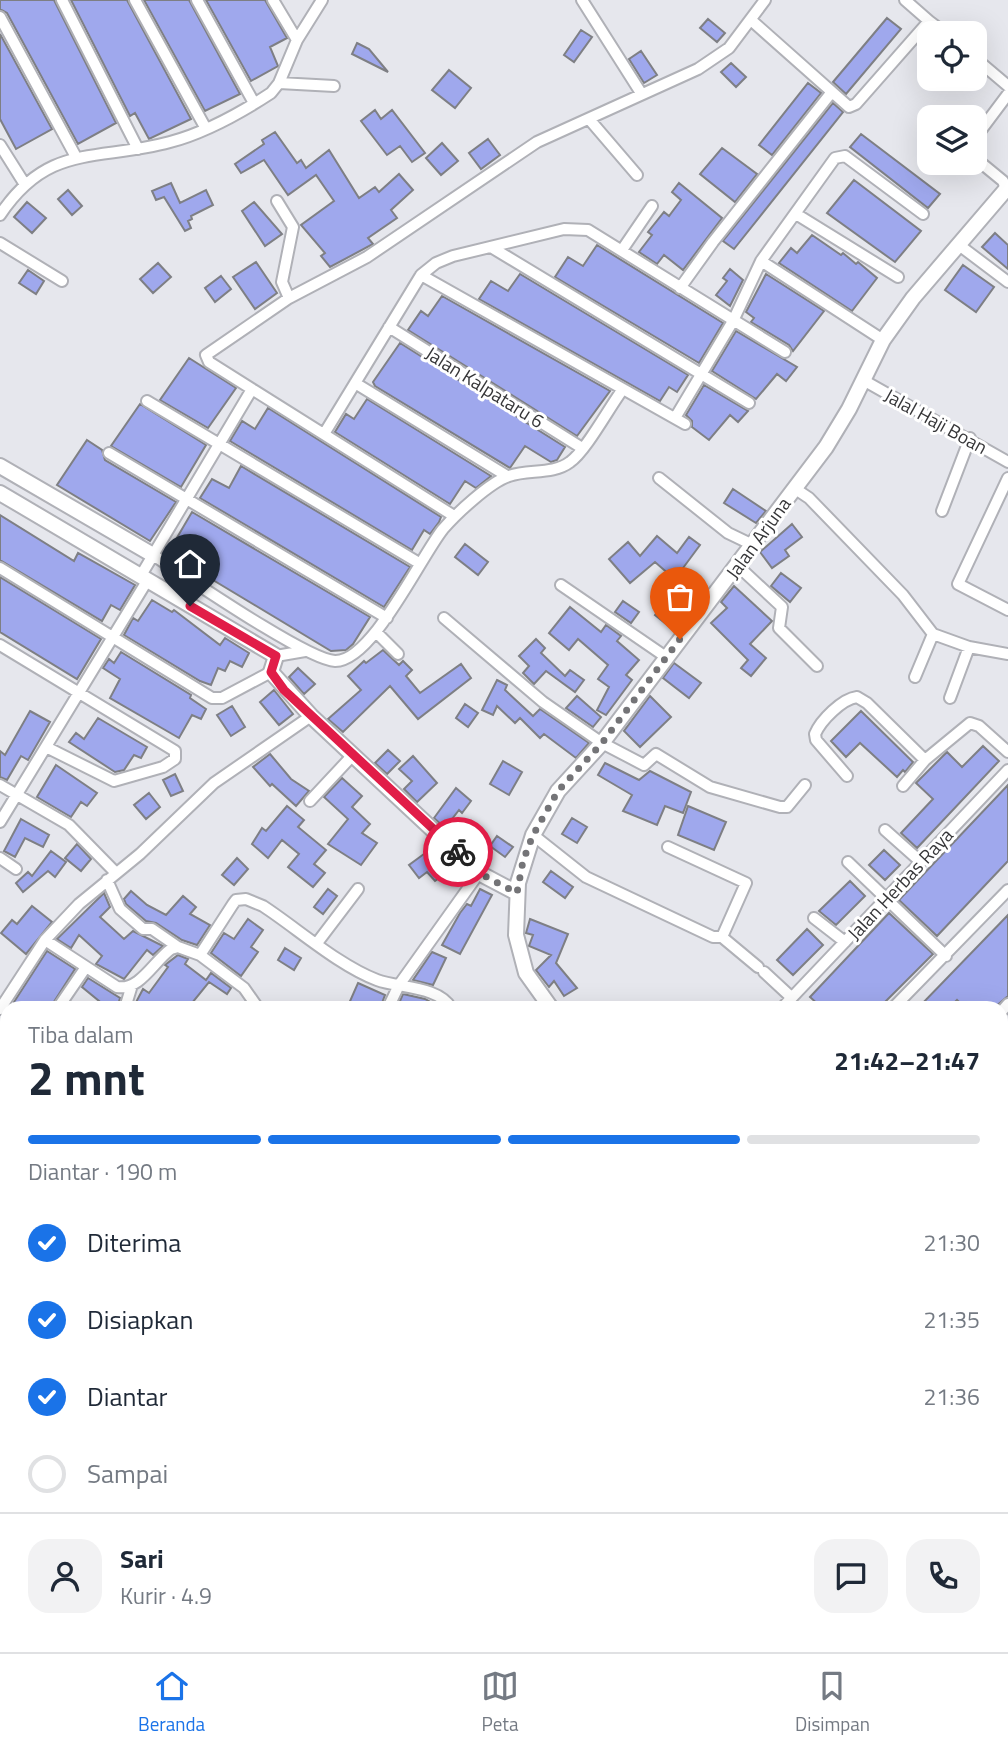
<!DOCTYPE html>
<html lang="id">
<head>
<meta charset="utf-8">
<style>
  body { margin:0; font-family:"Titillium Web",sans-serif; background:#f2f2f3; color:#1f2937; height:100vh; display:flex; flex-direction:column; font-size:26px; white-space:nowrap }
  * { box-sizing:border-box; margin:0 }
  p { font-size:23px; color:#747a83 }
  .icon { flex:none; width:38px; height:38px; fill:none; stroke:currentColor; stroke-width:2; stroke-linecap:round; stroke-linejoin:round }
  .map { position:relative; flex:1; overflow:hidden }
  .sheet { position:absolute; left:0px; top:1001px; width:1008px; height:651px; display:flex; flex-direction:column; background:#fff; border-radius:21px 21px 0 0; box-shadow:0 7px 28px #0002 }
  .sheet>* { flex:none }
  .controls { position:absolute; left:917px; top:21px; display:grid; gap:14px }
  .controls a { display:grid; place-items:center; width:70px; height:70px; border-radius:14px; background:#fff; box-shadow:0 7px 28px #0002; font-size:35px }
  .pin { position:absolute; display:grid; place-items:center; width:60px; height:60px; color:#fff; margin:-72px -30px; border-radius:50% 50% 50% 0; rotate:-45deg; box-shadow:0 0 7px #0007 }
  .pin .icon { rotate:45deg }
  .courier { position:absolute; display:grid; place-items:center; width:70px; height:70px; margin:-35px; border:5px solid #e11d48; border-radius:50%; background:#fff; color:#222; box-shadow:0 2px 9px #0007 }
  .headline em { font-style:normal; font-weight:700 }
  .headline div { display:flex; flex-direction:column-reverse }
  .headline { display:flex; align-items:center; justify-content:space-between; height:119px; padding:0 28px }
  h1 { font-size:46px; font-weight:700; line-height:52px }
  .bar { display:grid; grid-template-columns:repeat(4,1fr); gap:10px 7px; align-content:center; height:84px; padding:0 28px }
  .bar i { height:9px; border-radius:5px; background:#e0e1e3 }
  .bar .selected { background:#1a73e8 }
  .bar p { grid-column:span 4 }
  .line { display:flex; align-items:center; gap:18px; padding:0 28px; border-top:2px solid #e0e1e3 }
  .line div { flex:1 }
  .round { display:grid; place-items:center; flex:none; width:74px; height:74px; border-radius:21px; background:#f2f2f3 }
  ol { padding:0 28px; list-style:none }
  li { display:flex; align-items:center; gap:21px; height:77px }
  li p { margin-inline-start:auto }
  li .icon { padding:7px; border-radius:50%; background:#1a73e8; color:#fff; stroke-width:4 }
  li:last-child { color:#747a83 }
  li i { width:38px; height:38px; border:4px solid #e0e1e3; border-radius:50% }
  .tab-bar { display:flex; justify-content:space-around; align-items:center; height:98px; border-top:2px solid #e0e1e3; background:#fff; font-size:19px; color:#747a83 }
  .tab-bar a { display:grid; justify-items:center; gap:4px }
  .tab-bar .selected { color:#1a73e8 }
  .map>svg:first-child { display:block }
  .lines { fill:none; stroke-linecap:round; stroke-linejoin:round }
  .stream { stroke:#83d6ff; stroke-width:4.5 }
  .building { fill:#9fa8ed; stroke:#7e7f84; stroke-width:2 }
  .minor-casing { stroke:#b0b1b7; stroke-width:14 }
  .tertiary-casing { stroke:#b0b1b7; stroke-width:18 }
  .minor { stroke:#fff; stroke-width:10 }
  .tertiary { stroke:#fff; stroke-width:14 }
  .done { stroke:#747477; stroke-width:7; stroke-dasharray:0 12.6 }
  .route { stroke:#e11d48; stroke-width:9 }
  .labels { text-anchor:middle; stroke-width:6; stroke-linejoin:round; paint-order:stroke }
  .street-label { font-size:19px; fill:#363638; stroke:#fff }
</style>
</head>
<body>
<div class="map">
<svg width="1008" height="1652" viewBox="0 0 1008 1652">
  <rect width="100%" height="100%" fill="#e6e7ed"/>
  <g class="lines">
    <!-- stream -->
    <path class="stream" d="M1001 1543 1008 1539
      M829 1652 840 1645"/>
  </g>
  <!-- building -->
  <path class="building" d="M0 0H54L116 123 78 144 7 13 0 9Z
    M71 0H127L191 119 149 139 135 113 130 116Z
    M144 0H189L240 94 205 111Z
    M206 0H265L287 38 270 47 278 66 251 81Z
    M887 18 901 29 846 94 833 82Z
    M708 19 725 33 717 42 700 28Z
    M581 30 592 37 574 62 564 55Z
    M0 34 52 129 16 149 0 119Z
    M357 43 369 49 388 72 352 54Z
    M641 51 657 75 644 83 629 59Z
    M731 63 746 77 736 87 721 72Z
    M449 70 471 88 455 108 432 90Z
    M808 83 821 93 772 155 759 145Z
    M833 103 843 112 734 249 723 241Z
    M375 110 381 119 392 110 425 153 412 162 400 146 387 155 361 121Z
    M275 132 297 163 301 160 306 168 329 150 359 198 375 187 379 192 399 174 413 190 391 210 397 218 368 238 373 244 330 267 321 256 325 253 301 225 334 201 316 175 288 195 264 160 241 173 235 164 264 144 262 140Z
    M861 134 940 194 928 208 850 147Z
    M488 139 500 155 481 169 469 153Z
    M442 143 458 161 441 175 426 158Z
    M722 148 757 174 735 202 700 174Z
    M854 180 921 231 895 262 827 213Z
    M171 183 180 203 206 190 213 205 191 216 192 219 188 221 191 228 185 231 164 197 156 200 152 191Z
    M679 183 722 218 683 270 664 255 657 264 639 252 652 235 648 232 664 212 669 216 681 200 672 192Z
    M68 190 82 206 72 215 58 199Z
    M27 202 46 218 32 233 14 217Z
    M254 202 282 234 265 246 242 211Z
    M995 233 1008 245V269L982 247Z
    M812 235 841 255 843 253 856 264 858 262 877 278 852 311 779 263 791 248 797 253Z
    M597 245 723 323 699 363 555 277 568 257 583 266Z
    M256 262 277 293 255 309 233 277Z
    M158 263 171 277 153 293 140 279Z
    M963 265 994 287 976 312 945 290Z
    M730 269 743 280 730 306 716 295 727 281 723 278Z
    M28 270 44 281 36 294 19 283Z
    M520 274 688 375 677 392 669 387 660 401 479 299 491 281 508 291Z
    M766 274 824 311 793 351 789 345 751 322 754 318 746 312Z
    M221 276 231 289 215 302 205 288Z
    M442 296 610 391 577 436 408 330 421 311 428 316Z
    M736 331 797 367 786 381 777 374 756 399 712 371Z
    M400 343 565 447 557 460 551 462 525 446 510 468 375 386 373 382Z
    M189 358 236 388 208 428 160 400Z
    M704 385 748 411 738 422 730 415 709 440 692 427V421L686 415Z
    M367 399 491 476 476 488 465 481 450 504 335 432 346 414 354 419Z
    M140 404 206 445 181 487 111 446Z
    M268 408 441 517 439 522 430 534 424 530 412 550 230 441 242 421 255 429Z
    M87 440 102 450 105 460 176 502 150 541 57 485Z
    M241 466 410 567 384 607 200 498 212 479 229 488Z
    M733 489 766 511 756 523 724 503Z
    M192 512 370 617 353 644 346 650 331 651 168 553Z
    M0 515 74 561 78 553 135 585 120 610 111 605 102 621 0 560Z
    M792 524 802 537 785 550 789 556 772 568 760 552Z
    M657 536 677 553 689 537 700 545 683 568 706 589 675 631 655 615 679 583 655 562 630 583 609 559 628 542 640 556Z
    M465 544 488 562 478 575 455 557Z
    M781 573 801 588 790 602 771 586Z
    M0 577 101 639 77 679 0 632Z
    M734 586 772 621 750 644 766 658 751 676 741 668 748 660 711 623 727 608 721 602Z
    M152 600 172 612 174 610 220 645 225 638 249 653 242 667 230 661 225 671 218 668 211 685 200 681 124 635 133 618 138 621Z
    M623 601 639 612 631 623 615 612Z
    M570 607 601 632 606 625 621 636 617 641 639 660 626 675 632 680 606 715 597 710 609 687 598 679 608 665 578 639 569 650 549 633Z
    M536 639 545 648 541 653 565 676 570 670 584 680 575 692 546 671 534 684 523 673 529 666 519 656Z
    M383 650 399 665 403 661 412 670 406 676 420 693 461 664 471 678 418 719 390 686 343 732 328 719 361 690 348 676 364 661 366 663Z
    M121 652 191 695 190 698 206 709 201 719 192 715 179 738 110 698 120 679 103 668 109 659 114 663Z
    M674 663 701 683 689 698 663 678Z
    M298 668 315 684 304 694 289 677Z
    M497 680 507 685 505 690 533 716 540 709 589 743 576 758 544 734 540 738 520 718 515 723 497 706 493 715 482 710Z
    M274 690 293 714 279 725 260 702Z
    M577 696 601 717 593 727 566 708Z
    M650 696 671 717 640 747 624 731Z
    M465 704 478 713 468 727 456 718Z
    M232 706 245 727 231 736 217 715Z
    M30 711 50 722 28 760 21 756 7 780 0 777V751L5 755Z
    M861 711 913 762 905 772 903 770 897 777 860 743 846 757 831 741Z
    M98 718 147 747 141 758 134 755 124 770 115 772 69 742 76 733 84 739Z
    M983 746 999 761 917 848 901 833 933 799 916 783 947 752 962 767Z
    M388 750 400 761 387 774 375 763Z
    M270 754 291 779 309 791 296 806 272 784 270 786 253 767Z
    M413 756 437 783 417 802 404 789 412 781 399 769Z
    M503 761 522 772 509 795 490 784Z
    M605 763 639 780 650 771 691 792 683 813 665 806 657 825 623 811 632 795 598 775Z
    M56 765 97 793 87 806 81 802 71 817 37 797Z
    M175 774 183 791 171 796 163 780Z
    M342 778 362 796 352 807 370 824 362 833 377 843 361 865 328 844 348 819 324 797Z
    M1008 785V861L937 936 899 900Z
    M456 788 471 801 462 813 459 810 445 828 434 818Z
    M149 793 160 807 146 819 134 805Z
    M287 806 304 820 298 827 326 850 314 864 325 873 313 887 288 867 299 854 282 840 268 858 252 844 262 828 266 831Z
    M688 806 726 822 714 850 678 835Z
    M572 818 587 827 577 843 562 834Z
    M21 819 49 835 43 847 25 838 15 857 4 851Z
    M475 826 485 834 474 850 464 843Z
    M497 836 513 847 505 857 490 846Z
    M77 844 91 859 81 871 65 858Z
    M884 850 900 865 885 880 869 865Z
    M51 851 66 862 55 877 48 871 23 892 16 883 28 872 32 876Z
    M428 851 446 873 435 881 427 872 419 878 409 865Z
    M237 858 248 869 234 885 222 875Z
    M551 871 573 887 565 898 543 882Z
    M850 881 865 896 836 925 819 911Z
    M328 889 337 896 323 914 314 907Z
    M480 889 492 895 460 954 442 945 460 913 467 904 471 906Z
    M131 891 147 905 166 915 183 896 196 907 190 914 210 925 197 945 182 940 156 923 146 921 126 904 124 899Z
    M104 893 110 907 100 917 124 939 133 931 163 946 153 955 147 950 124 979 96 964 102 956 79 935 71 948 57 939Z
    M32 906 52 922 26 954 1 933 12 920 17 924Z
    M889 913 933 954 879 1008H822L810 997Z
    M1008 915V996L994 1008H965L957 1000 949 1008H918Z
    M248 919 263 930 251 947 258 952 241 976 211 953 224 933 234 939Z
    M530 919 568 934 556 963 577 988 564 996 554 981 549 987 536 970 551 955 529 946 533 935 526 933Z
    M807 929 823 945 793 975 777 960Z
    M285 948 301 958 294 970 278 960Z
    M47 951 75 969 50 1008H14V1002Z
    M432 952 446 958 433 985 413 980Z
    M178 955 188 959 185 964 206 980 211 973 231 988 227 994 209 982 188 1008H133L143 989 149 993 168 967 165 965Z
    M88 978 120 998 117 1008H94L99 1001 82 987Z
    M358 983 385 995 380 1008H347Z
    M403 994 425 999 441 1008H397Z"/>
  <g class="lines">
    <defs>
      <path id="minor" d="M62 0 138 149
        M135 0 205 127
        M197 0 254 103
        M273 0 297 40
        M582 0 641 93
        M905 0 929 21
        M0 17 76 157
        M751 20 849 107 856 104 929 21 945 33
        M975 58 1008 86
        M279 83 334 86
        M589 119 637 175
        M975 138 1008 94
        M0 145 24 183
        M975 158 1003 181 1006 189
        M277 201 293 227 282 282 289 298
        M796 214 898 277
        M0 215C49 142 97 162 170 142 204 133 242 112 271 93L279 83 297 40 322 0
        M0 243 62 281
        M959 245 1008 282
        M491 247 749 403
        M622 250 652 206
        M761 261 883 340
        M421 275 436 263 453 256 564 229 588 230 785 352
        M680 288 713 242 831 93
        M389 327 582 448
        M863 380 1008 462
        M355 383 507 476
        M147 401 419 563
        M675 418 733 321 761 261 835 158 845 156 923 214
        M324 434 421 275 685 424
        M109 453 387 618
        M659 478 728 533 755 546
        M1008 478 958 584 1008 610
        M794 488 809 498 903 595 933 634 969 647 1008 654
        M942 511 970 438
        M454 516 209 362 206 355 289 298 367 257 537 142 698 69 729 48 765 0
        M153 555C184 575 307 660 335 661 372 662 421 556 443 529 456 514 490 482 509 476 528 469 553 475 570 462 586 451 610 406 623 389
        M738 566 782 607 779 628 817 666
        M0 568 212 698H222L271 672
        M140 577 252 389
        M561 585 666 657
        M444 618 543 702 602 743 644 765 656 754 710 787 780 807H787L805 785
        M377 633 398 654
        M0 645 175 751V759L163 767 114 781 46 747
        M276 656 305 651
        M915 677 933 634
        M950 698 969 647
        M847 776 816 740 815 734C821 720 842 699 857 697L867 703 925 760
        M0 785 69 825 116 873
        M903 786 925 760 970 723 979 726 1008 752
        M310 801 352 756
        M0 822 147 581
        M885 830 921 862
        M533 835 586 877 713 937H722L746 883 668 847
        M0 858 16 869
        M848 862 946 956
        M107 880 120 909 143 929H152L178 947
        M814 918 845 942
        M722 937 758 967
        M45 940 117 987C140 991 154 961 171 949L178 947 200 955 233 904 236 900 246 899 263 906C298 929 338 965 377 980 398 988 439 986 451 1008
        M317 943 358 889
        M200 955 244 988 258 1008
        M764 972 791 997
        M58 1008 86 967
        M125 1008 132 985
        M388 1008 399 985 479 873
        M782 1008 1008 770
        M893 1008 1008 890
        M0 1009 45 940 79 904 140 854 214 783 311 716
        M1001 1012 1008 1004
        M0 1087 7 1092
        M1001 1119 1008 1107
        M0 1125 7 1111
        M0 1219 7 1221
        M1001 1253 1008 1239
        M0 1354 7 1359
        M0 1468 7 1455
        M0 1499 7 1503
        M1001 1508 1008 1504"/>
      <path id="tertiary" d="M0 466 153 555
        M0 493 276 656 271 672 311 716 479 873 517 893
        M551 1008 526 973 516 935 518 883 533 835 558 791 602 743 826 447 849 409 883 340 913 298 1008 187
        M1001 1285 1008 1287"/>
    </defs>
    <!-- minor casing -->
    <use href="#minor" class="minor-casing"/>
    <!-- tertiary casing -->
    <use href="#tertiary" class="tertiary-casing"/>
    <!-- minor -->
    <use href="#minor" class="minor"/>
    <!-- tertiary -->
    <use href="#tertiary" class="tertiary"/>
  </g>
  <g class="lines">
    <!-- done -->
    <path class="done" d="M458 852 479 873 517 893 523 861 533 835 558 791 602 743 680 639"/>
    <!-- route -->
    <path class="route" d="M190 606 276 656 271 672 284 690 458 852"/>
  </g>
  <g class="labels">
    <!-- street labels -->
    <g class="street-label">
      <text transform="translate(485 387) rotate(32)" y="7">Jalan Kalpataru 6</text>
      <text transform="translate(936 421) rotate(29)" y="7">Jalal Haji Boan</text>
      <text transform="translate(758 538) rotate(-54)" y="7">Jalan Arjuna</text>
      <text transform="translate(900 884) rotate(-47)" y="7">Jalan Herbas Raya</text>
    </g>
  </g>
</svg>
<div class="controls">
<a><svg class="icon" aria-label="locate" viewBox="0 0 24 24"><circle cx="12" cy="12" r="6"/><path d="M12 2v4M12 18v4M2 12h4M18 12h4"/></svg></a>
<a><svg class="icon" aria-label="layers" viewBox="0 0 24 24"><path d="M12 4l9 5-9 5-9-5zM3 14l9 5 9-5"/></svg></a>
</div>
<div class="pin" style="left:680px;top:639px;background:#ea580c"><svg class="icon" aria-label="bag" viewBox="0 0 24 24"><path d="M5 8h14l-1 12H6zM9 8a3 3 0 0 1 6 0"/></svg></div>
<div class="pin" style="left:190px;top:606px;background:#1f2937"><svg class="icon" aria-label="home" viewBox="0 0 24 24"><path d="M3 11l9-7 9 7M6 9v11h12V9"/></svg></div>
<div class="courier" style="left:458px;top:852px"><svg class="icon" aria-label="bike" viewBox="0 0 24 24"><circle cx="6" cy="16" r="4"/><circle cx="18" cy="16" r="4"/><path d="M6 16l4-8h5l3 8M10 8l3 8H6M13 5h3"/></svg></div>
<section class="sheet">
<div class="headline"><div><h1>2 mnt</h1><p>Tiba dalam</p></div><em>21:42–21:47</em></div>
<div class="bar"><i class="selected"></i><i class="selected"></i><i class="selected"></i><i></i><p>Diantar · 190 m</p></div>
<ol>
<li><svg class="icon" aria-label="check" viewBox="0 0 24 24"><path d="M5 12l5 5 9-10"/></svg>Diterima<p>21:30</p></li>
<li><svg class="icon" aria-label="check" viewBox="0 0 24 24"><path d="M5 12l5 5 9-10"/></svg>Disiapkan<p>21:35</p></li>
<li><svg class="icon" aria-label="check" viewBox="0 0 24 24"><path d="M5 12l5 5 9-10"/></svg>Diantar<p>21:36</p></li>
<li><i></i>Sampai</li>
</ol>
<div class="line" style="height:126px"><a class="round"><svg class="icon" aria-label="person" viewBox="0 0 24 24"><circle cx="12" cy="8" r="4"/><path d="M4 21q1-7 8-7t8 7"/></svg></a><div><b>Sari</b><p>Kurir · 4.9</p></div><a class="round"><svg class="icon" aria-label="chat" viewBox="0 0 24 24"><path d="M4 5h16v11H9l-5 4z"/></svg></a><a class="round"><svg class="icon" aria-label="phone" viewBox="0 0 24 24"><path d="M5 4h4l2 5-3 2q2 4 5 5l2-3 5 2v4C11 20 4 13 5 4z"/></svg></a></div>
</section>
</div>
<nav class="tab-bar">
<a class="selected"><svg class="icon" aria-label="home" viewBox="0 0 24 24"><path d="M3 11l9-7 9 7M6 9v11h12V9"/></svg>Beranda</a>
<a><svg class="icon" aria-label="map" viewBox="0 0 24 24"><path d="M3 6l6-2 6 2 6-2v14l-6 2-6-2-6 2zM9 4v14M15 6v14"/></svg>Peta</a>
<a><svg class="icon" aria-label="saved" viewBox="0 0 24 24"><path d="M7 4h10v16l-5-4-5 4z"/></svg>Disimpan</a>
</nav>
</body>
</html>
